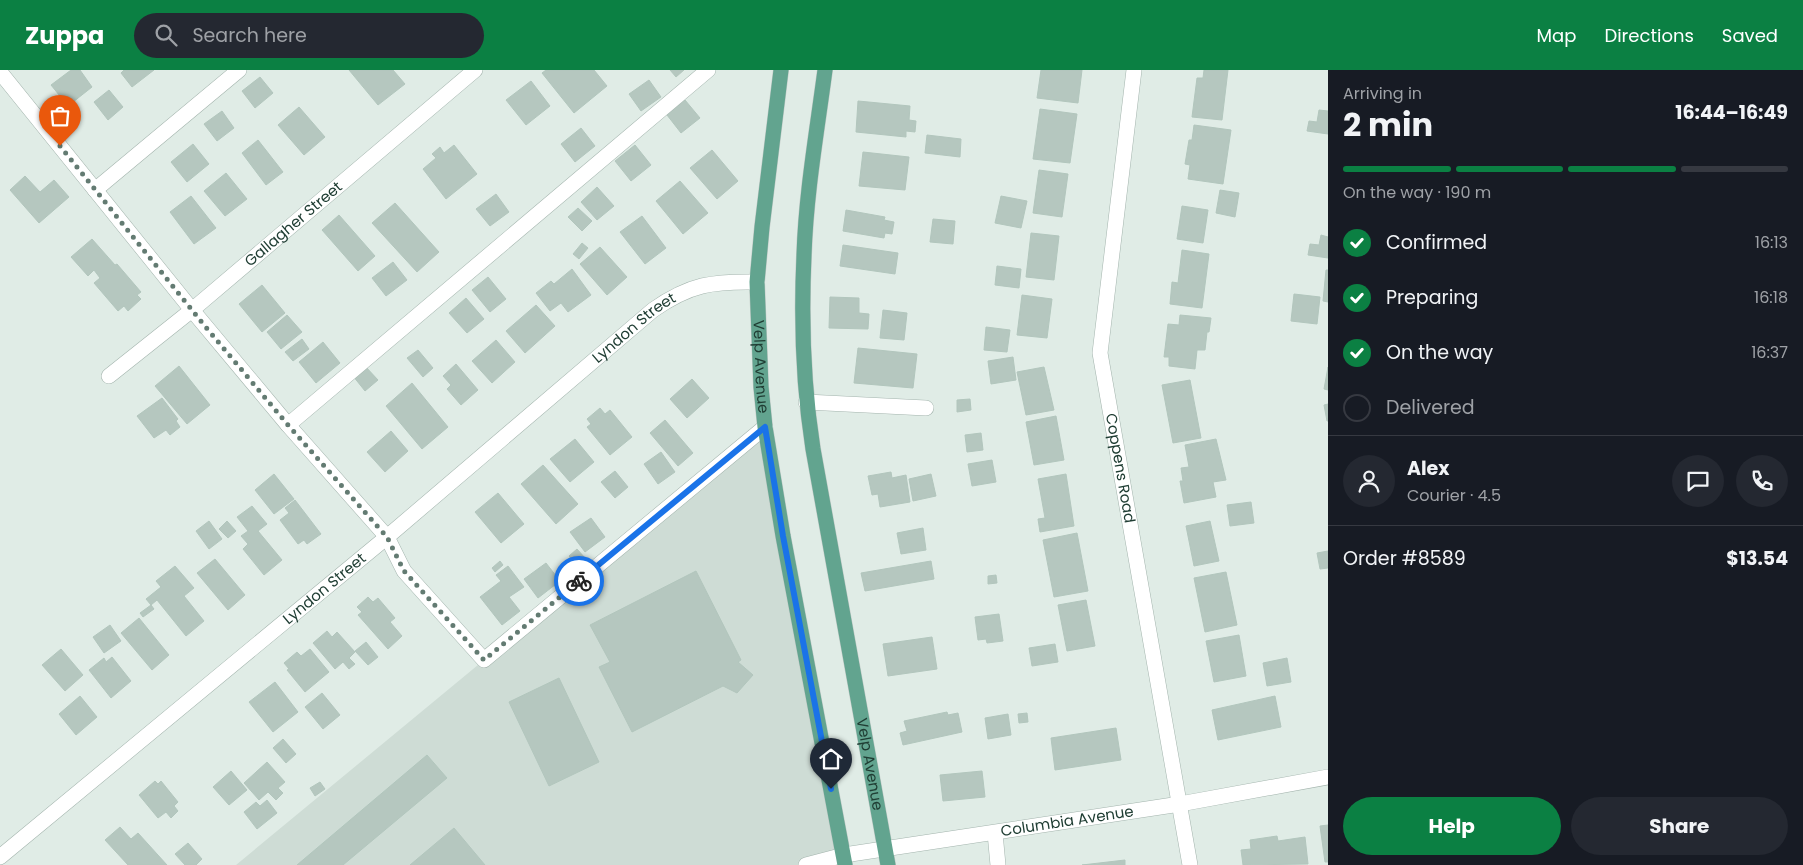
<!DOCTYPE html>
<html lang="en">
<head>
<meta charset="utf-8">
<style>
  body { margin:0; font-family:Poppins,sans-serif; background:#242831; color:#f1f3f6; height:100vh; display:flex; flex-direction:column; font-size:19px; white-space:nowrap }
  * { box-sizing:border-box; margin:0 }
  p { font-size:16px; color:#9ea1a6 }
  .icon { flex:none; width:28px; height:28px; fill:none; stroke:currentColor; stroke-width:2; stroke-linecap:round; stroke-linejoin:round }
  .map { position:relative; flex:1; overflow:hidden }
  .side { display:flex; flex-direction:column; background:#171b24; width:475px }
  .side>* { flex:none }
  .pin { position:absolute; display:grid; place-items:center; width:42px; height:42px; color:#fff; margin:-51px -21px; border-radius:50% 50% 50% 0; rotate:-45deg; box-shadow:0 0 5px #0007 }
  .pin .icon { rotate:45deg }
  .courier { position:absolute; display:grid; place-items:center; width:50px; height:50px; margin:-25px; border:4px solid #1a73e8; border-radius:50%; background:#fff; color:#222; box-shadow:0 1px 6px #0007 }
  .headline em { font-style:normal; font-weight:700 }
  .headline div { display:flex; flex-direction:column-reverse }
  .headline { display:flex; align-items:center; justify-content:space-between; height:85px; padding:0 15px }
  h1 { font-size:32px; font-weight:700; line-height:38px }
  .bar { display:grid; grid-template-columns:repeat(4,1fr); gap:8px 5px; align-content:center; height:60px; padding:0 15px }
  .bar i { height:6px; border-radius:4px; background:#363941 }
  .bar .on { background:#0b8043 }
  .bar p { grid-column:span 4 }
  .line { display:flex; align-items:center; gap:12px; padding:0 15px; border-top:1px solid #363941 }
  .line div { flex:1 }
  .round { display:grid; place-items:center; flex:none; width:52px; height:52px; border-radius:26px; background:#242831 }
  ol { padding:0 15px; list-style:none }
  li { display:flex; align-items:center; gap:15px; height:55px }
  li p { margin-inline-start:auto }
  li .icon { padding:5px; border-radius:50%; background:#0b8043; color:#fff; stroke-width:4 }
  li:last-child { color:#9ea1a6 }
  li i { width:28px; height:28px; border:2px solid #363941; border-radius:50% }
  .cta { display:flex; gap:10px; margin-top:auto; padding:10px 15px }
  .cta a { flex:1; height:58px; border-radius:30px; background:#0b8043; color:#fff; font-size:20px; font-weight:700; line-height:58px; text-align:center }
  .cta a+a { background:#242831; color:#f1f3f6 }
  header { display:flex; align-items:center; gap:30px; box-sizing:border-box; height:70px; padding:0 25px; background:#0b8043; color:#fff }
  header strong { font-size:24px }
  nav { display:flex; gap:28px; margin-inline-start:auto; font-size:18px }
  .search { width:350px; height:45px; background:#242831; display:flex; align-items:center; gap:12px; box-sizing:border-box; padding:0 18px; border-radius:28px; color:#9ea1a6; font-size:19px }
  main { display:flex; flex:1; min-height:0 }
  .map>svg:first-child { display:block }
  .built { fill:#cedcd5 }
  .building { fill:#b5c7bf; stroke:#b2c6bd }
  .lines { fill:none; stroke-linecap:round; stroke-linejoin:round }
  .minor-casing { stroke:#a3b4ad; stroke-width:16 }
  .major-casing { stroke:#c1c9c6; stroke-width:16 }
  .minor { stroke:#fff; stroke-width:15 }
  .major { stroke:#62a48f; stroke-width:15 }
  .done { stroke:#637b72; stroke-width:5; stroke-dasharray:0 9 }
  .route { stroke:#1a73e8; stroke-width:6 }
  .labels { text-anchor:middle; stroke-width:4; stroke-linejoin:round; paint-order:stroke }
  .street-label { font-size:15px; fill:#203e34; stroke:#f1f8f4 }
</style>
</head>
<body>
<header>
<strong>Zuppa</strong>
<div class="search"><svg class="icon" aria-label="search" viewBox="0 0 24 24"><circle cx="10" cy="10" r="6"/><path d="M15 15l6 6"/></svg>Search here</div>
<nav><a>Map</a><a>Directions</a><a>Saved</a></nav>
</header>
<main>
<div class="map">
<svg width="1328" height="795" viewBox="0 0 1328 795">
  <rect width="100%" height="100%" fill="#e0ece6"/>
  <!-- built -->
  <path class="built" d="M765 357 845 795H236L484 590Z"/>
  <!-- building -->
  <path class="building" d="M71 0H80L92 17 68 36 51 15Z
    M124 0H154L132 17 121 3Z
    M349 0H393L405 14 378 35Z
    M546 0H594L607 16 574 43 542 3Z
    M670 0H684L676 7Z
    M1041 0H1082L1078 33 1037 28Z
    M1204 0H1228L1222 50 1192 47 1197 8H1203Z
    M260 7 273 23 255 38 242 21Z
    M649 10 661 27 641 41 629 24Z
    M531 11 550 36 526 55 506 30Z
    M109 20 123 37 108 50 94 32Z
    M685 30 700 48 681 63 667 45Z
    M858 31 910 36 909 50 916 51 915 62 906 61V67L856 62Z
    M299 37 325 67 304 85 278 55Z
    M1040 39 1077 44 1070 93 1033 89Z
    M1319 40 1328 41V64L1307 61 1309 51 1317 52Z
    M222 41 234 58 217 71 204 54Z
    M1194 55 1231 60 1223 114 1188 109 1190 95 1185 94 1189 70H1192Z
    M581 58 595 76 575 92 561 74Z
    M927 65 961 69 960 87 925 83Z
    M258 70 283 102 266 115 242 83Z
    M193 74 209 94 187 112 171 92Z
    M454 75 477 104 446 129 423 99 436 88 432 84 440 77 444 83Z
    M635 75 651 95 631 111 615 91Z
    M712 80 738 111 717 129 690 98Z
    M863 82 909 87 905 120 859 116Z
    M1039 100 1068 104 1062 147 1033 143Z
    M226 103 247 129 225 146 204 121Z
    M25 106 40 122 54 110 69 127 39 153 10 120Z
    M680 111 708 143 683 164 656 131Z
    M597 117 614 136 597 150 581 132Z
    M1220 120 1239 123 1235 147 1216 143Z
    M496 124 509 142 490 156 476 139Z
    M191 126 216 158 194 174 170 142Z
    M1001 126 1027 131 1021 158 995 153Z
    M395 133 439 182 417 202 372 153Z
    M1182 136 1208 140 1203 173 1177 169Z
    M578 138 592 151 582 161 568 147Z
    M846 140 885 147 884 150 894 152 892 164 885 163 884 168 843 161Z
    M339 145 375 186 358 201 322 160Z
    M642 146 666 178 645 194 620 162Z
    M933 149 955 151 953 174 930 172Z
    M1031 163 1059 166 1054 210 1026 207Z
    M1321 165 1328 167V188L1308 185 1310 174 1319 175Z
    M92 169 115 195 117 194 141 222 137 225 141 229 128 241 124 236 118 241 94 213 100 208 94 200 88 206 71 187Z
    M582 173 588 178 579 189 573 184Z
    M843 175 898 183 895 204 840 196Z
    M600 177 627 207 607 225 580 194Z
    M1182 180 1209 184 1202 238 1170 234 1172 212 1178 213Z
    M393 192 407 210 386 226 372 208Z
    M997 196 1021 199 1019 218 995 215Z
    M572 199 591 225 568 242 561 233 550 241 536 223 551 211 554 214Z
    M1326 200H1328V232L1323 231Z
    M488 207 506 229 490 242 472 220Z
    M262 215 285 243 262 262 239 234Z
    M1294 224 1320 227 1317 254 1291 251Z
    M1022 225 1052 229 1047 268 1017 265Z
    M830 227 859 228V243L869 244 868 259 829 258Z
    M466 228 484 249 467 263 449 243Z
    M536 235 555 256 525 283 506 261Z
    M883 240 907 243 904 270 880 268Z
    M287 245 302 262 281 279 267 262Z
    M1180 245 1211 248 1209 262H1207L1205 280H1197L1195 299 1169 296V287H1164L1168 254 1179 255Z
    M986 257 1010 260 1007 282 984 280Z
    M302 269 309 279 293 291 285 282Z
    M496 270 515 292 492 313 472 291Z
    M323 272 340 293 316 313 299 292Z
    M858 278 917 284 913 318 854 313Z
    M418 280 433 298 423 307 407 288Z
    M1013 287 1016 310 991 314 988 291Z
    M456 294 478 320 461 335 447 319 451 315 443 306Z
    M179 296 210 335 187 354 155 316Z
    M365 296 378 310 365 321 353 306Z
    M1044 297 1054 340 1026 345 1017 302Z
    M1328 297V320L1324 319Z
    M692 309 709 328 687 348 670 329Z
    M1190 310 1201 368 1173 373 1162 315Z
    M412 313 448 357 422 379 386 336Z
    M162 328 178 349 176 351 180 357 170 365 166 360 154 368 137 346Z
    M970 329 971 340 957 342V330Z
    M1328 334V351H1327L1324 335Z
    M600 338 605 344 610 340 632 367 610 385 587 357 591 354 587 349Z
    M1056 346 1064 390 1034 395 1026 352Z
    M665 350 693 383 678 396 650 363Z
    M391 361 408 381 385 402 367 382Z
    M981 363 983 380 967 382 965 365Z
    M575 369 594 392 570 412 550 389Z
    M1216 369 1226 410 1213 412 1216 427 1184 433 1180 411H1183L1181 398 1189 397 1185 375Z
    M661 382 675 402 658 414 644 394Z
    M992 390 996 412 972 416 968 394Z
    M543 395 578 434 556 454 521 414Z
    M615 401 628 417 615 428 601 412Z
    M891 402 892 408 906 405 910 432 880 437 878 424 872 425 868 406Z
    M274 404 294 429 274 444 255 420Z
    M931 404 936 426 913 431 909 409Z
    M1066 404 1074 456 1040 462 1038 449 1045 448 1038 409Z
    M498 423 524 454 501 473 475 442Z
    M295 430 321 464 307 474 304 470 298 474 280 450 289 443 285 438Z
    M1251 432 1254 453 1230 456 1227 435Z
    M252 436 267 454 258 461 282 490 264 505 243 479 248 474 241 466 248 461 237 447Z
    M591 448 605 467 585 482 570 462Z
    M209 451 222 469 209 479 196 461Z
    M227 451 236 461 228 468 219 459Z
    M1210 451 1219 491 1194 496 1186 456Z
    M923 458 926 480 901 484 897 463Z
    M1077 463 1088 521 1054 527 1043 470Z
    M577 479 585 488 577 495 569 486Z
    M1328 481V498L1320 499 1317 483Z
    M215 489 245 525 228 540 197 503Z
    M500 491 503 495 495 502 492 498Z
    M931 491 934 509 865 521 861 503Z
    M546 493 560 511 538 528 524 509Z
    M175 496 194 518 184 526 204 551 186 566 157 530 151 535 146 529 161 517 156 511Z
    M508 496 524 517 509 527 520 541 502 555 480 527 501 511 496 505Z
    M696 501 741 590 738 592 753 605 737 623 723 616 632 662 599 597 610 592 590 555Z
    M1226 502 1237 555 1205 562 1194 508Z
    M996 505 997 513 988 514V506Z
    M368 527 373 532 378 528 395 548 390 552 402 566 388 579 358 545 362 542 357 537Z
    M1086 530 1095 576 1067 581 1058 535Z
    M151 535 154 539 143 547 140 543Z
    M999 544 1003 571 987 573 986 569 978 570 975 547Z
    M139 548 169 585 152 600 121 563Z
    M110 555 121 571 104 583 93 567Z
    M327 561 332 567 337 562 355 582 349 588 355 594 349 599 343 592 335 599 313 573Z
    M1239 565 1246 606 1214 612 1206 571Z
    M932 567 937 599 888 606 883 574Z
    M366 572 378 587 368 595 355 581Z
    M1055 574 1058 592 1032 596 1029 578Z
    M61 579 83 605 65 621 42 595Z
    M310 579 329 602 305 622 287 600 289 599 284 593 297 582 301 586Z
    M112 587 131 611 111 628 89 600 104 588 106 592Z
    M1287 588 1291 612 1267 616 1263 593Z
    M559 608 599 692 549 716 509 632Z
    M275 612 298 642 273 662 249 632Z
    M322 623 340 645 323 659 305 637Z
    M80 626 97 647 76 665 59 644Z
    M1275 626 1281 657 1218 670 1212 640Z
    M947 642 948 645 958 643 962 662 903 675 900 663 907 661 904 651Z
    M1027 643 1028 652 1019 653 1018 644Z
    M1008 644 1011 665 988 669 985 648Z
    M1116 658 1121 690 1055 700 1051 668Z
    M283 669 296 684 286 693 273 678Z
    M427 685 447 708 343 795H297Z
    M267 692 285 712 278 718 283 723 276 730 268 722 259 730 244 713Z
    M231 701 247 720 229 735 213 717Z
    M982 701 985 727 943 731 940 705Z
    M155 711 158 714 161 711 178 732 174 736 178 741 171 748 166 742 158 748 139 725Z
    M320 712 325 719 315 726 310 718Z
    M267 730 277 743 257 759 244 742 256 732 260 736Z
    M1328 755V792H1325L1320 756Z
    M120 757 131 769 138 763 167 795H128L105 770Z
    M454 758 485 795H410Z
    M1277 766 1278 771 1305 767 1308 794 1243 795 1241 780 1251 779 1250 770Z
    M188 773 202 789 196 795H185L175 784Z
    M1125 790V795H1082Z"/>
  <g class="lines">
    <defs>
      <g id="minor">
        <path id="s1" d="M1134 0 1100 283 1190 795"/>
        <path d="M0 2 192 240 288 355 387 467 404 501 484 590 765 357"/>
        <path d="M95 120 239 0"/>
        <path id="s2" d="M109 306 192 240 475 0"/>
        <path d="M806 332 926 338"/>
        <path d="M288 355 708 0"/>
        <path d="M995 763 998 795"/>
        <path id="s3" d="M0 787 387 467 653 240C690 214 713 211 757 212"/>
        <path id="s4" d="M806 795 844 785 1180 734 1328 707"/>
      </g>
      <g id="major">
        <path id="s5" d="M781 0 762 157 757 212 761 317 765 357 783 466 845 795"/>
        <path id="s6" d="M825 0C817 61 806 123 804 185 801 250 803 315 813 379L888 795"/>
      </g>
    </defs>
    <!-- minor casing -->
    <use href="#minor" class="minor-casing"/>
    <!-- major casing -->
    <use href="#major" class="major-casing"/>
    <!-- minor -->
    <use href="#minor" class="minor"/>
    <!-- major -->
    <use href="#major" class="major"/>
  </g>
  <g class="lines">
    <!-- done -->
    <path class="done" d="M60 76 204 255 288 355 387 467 404 501 484 590 579 511"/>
    <!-- route -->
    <path class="route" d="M579 511 765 357 783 466 831 719"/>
  </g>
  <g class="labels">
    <!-- street labels -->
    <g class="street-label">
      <text dy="5" stroke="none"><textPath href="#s2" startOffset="239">Gallagher Street</textPath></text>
      <text dy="5" stroke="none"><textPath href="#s3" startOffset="826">Lyndon Street</textPath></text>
      <text dy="5" stroke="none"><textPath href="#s5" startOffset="298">Velp Avenue</textPath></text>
      <text dy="5" stroke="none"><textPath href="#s1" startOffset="402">Coppens Road</textPath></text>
      <text dy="5" stroke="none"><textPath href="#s3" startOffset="421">Lyndon Street</textPath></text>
      <text dy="5" stroke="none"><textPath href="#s6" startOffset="701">Velp Avenue</textPath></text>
      <text dy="5" stroke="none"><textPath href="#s4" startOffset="265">Columbia Avenue</textPath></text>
    </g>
  </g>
</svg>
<div class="pin" style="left:60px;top:76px;background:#ea580c"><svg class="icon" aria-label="bag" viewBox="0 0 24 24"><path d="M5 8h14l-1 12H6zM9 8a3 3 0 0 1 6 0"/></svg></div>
<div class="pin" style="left:831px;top:719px;background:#1f2937"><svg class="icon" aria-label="home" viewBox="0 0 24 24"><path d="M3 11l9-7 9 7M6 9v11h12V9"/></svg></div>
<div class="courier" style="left:579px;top:511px"><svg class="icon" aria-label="bike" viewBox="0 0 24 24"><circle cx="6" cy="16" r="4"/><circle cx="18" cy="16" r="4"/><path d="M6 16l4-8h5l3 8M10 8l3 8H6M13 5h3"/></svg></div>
</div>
<section class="side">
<div class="headline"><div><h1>2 min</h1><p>Arriving in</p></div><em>16:44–16:49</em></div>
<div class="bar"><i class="on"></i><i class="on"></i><i class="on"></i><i></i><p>On the way · 190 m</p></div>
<ol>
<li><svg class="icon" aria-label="check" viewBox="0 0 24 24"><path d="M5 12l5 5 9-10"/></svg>Confirmed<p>16:13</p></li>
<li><svg class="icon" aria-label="check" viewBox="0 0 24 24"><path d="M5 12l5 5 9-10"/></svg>Preparing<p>16:18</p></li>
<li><svg class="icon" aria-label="check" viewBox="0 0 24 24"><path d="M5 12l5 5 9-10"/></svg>On the way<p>16:37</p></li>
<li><i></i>Delivered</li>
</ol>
<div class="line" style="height:90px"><a class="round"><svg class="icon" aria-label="person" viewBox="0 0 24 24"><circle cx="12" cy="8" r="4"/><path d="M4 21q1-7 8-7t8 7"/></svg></a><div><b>Alex</b><p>Courier · 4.5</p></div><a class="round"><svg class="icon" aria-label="chat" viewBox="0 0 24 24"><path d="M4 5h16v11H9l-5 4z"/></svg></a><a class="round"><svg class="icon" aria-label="phone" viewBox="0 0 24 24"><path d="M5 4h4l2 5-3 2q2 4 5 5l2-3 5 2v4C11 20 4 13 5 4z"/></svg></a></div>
<div class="line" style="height:65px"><div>Order #8589</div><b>$13.54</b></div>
<div class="cta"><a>Help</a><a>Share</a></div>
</section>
</main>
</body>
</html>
